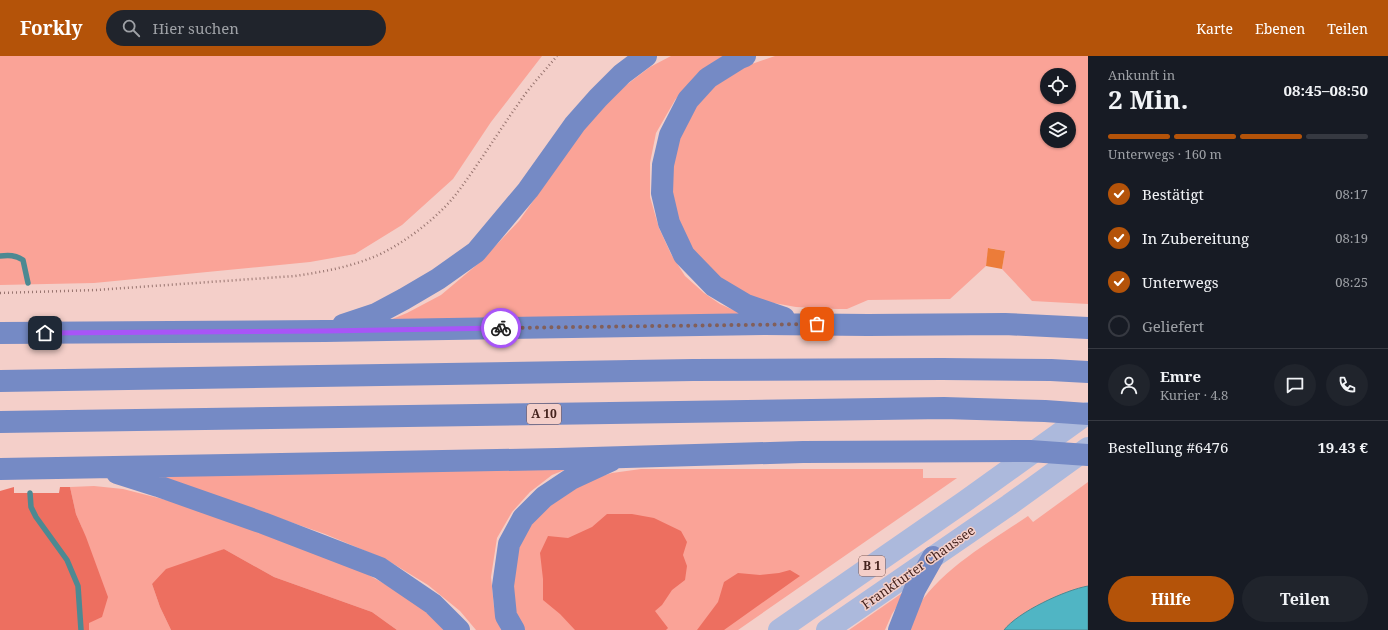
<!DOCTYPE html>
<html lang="de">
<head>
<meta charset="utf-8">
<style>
  body { margin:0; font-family:"Noto Serif",serif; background:#20242c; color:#f1f3f6; height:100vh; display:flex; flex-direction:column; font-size:15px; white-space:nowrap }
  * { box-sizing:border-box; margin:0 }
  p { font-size:13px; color:#9ea1a6 }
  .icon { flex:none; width:22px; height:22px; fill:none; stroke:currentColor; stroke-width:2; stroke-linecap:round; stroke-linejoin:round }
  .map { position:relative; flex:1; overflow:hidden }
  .sheet { display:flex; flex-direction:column; background:#171b24; width:300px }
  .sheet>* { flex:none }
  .tools { position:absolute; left:1040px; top:12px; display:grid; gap:8px }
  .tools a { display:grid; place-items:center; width:36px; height:36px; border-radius:50%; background:#171b24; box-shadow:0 1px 3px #0004; font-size:20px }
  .pin { position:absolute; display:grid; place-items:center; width:34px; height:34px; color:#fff; margin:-17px; border-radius:8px; box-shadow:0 2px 6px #0006 }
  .courier { position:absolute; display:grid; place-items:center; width:40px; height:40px; margin:-20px; border:3px solid #a855f7; border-radius:50%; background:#fff; color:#222; box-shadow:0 1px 5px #0007 }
  .head em { font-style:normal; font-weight:700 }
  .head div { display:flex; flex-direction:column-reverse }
  .head { display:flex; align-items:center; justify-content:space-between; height:68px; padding:0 20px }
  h1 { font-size:26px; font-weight:700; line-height:30px }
  .bar { display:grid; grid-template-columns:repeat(4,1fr); gap:6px 4px; align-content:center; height:48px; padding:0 20px }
  .bar i { height:5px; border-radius:3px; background:#363941 }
  .bar .on { background:#b45309 }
  .bar p { grid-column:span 4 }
  .line { display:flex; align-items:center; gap:10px; padding:0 20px; border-top:1px solid #363941 }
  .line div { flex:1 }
  .round { display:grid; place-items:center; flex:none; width:42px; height:42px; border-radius:21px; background:#20242c }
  ol { padding:0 20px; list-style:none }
  li { display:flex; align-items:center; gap:12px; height:44px }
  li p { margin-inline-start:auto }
  li .icon { padding:4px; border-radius:50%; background:#b45309; color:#fff; stroke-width:4 }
  li:last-child { color:#9ea1a6 }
  li i { width:22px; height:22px; border:2px solid #363941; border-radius:50% }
  .button { display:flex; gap:8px; margin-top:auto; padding:8px 20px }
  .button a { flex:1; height:46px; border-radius:24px; background:#b45309; color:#fff; font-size:16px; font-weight:700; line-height:46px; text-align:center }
  .button a+a { background:#20242c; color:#f1f3f6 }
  header { display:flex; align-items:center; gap:24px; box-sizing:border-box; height:56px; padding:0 20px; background:#b45309; color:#fff }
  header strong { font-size:19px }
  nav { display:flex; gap:22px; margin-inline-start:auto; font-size:14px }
  .search { width:280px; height:36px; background:#20242c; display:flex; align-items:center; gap:10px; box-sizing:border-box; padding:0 14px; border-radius:22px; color:#9ea1a6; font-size:15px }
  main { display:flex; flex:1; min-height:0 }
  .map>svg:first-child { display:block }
  .green { fill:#faa397; fill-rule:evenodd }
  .forest { fill:#ed6f60 }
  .water { fill:#50b5c4; stroke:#4d8992 }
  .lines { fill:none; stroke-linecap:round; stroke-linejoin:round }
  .stream { stroke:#4d8992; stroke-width:5.5 }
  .building { fill:#ec7c39 }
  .path { stroke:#97746f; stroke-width:2.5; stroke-dasharray:1 3; stroke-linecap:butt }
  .primary { stroke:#acb9dc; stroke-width:22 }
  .highway { stroke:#758ac5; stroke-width:22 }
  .done { stroke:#825f5a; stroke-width:4; stroke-dasharray:0 7.2 }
  .route { stroke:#a855f7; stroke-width:5 }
  .labels { text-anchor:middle; stroke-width:3; stroke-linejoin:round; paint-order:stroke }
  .shield { fill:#f4cfc9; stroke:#7a5751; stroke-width:1 }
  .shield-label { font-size:12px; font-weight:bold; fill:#45231e }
  .street-label { font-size:13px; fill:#45231e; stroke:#f4cfc9 }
</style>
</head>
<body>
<header>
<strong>Forkly</strong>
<div class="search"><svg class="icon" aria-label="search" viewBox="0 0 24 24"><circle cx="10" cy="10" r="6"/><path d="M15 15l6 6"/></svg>Hier suchen</div>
<nav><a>Karte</a><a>Ebenen</a><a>Teilen</a></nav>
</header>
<main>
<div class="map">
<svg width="1088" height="574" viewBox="0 0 1088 574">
  <rect width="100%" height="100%" fill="#f4cfc9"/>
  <!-- green -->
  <path class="green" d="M0 0H542L491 66 453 123 402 169 355 198 310 206 94 227 0 229Z
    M671 0H723L697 18 675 44 656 77 650 107V141L659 172 671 198 685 220 704 237 720 248 753 263 380 268 407 257 441 239 479 207 519 165 583 74 617 36 650 11Z
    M775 0H1088V248L1032 245 1002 213 1005 195 989 192 986 210 950 243 868 244 847 253H837L796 251 768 246 745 238 716 219 692 193 678 162 673 138 672 112 679 83 696 51 715 30 746 10ZM1047 19H1069V41H1047ZM1047 63H1069V85H1047Z
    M572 411 552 419 530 436 512 456 497 482 491 521 494 551 501 574H476L460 555 428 529 387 504 325 478 152 418Z
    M641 413H923V422H957L738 574H522L512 544 513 515 520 486 532 467 545 449 585 425 612 417Z
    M1088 426V574H907C910 568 911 562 914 557 937 515 990 486 1028 460L1033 466Z
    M94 430 123 433 178 447 290 488 365 517 410 542 447 574H397L372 556 274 521 224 493 152 528 160 551 171 574H89L82 472 76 458 70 431Z
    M908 533 892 558 885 574H849Z"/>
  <!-- forest -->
  <path class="forest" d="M14 431V437H59L60 431H70L76 458 86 481 108 541 102 561 89 567V574H0V435Z
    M607 458H632L654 462 681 475 687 486 683 499 687 510 685 524 672 534 662 549 655 555 668 572 666 574H575L560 558 543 544V523L540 497 548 480 568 482 592 471Z
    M224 493 274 521 372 556 397 574H171L160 551 152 528 166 513Z
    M790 514 800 520 724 574H697L718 546 724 526 738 517 760 519 779 517Z"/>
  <!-- water -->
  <path class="water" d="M1088 530V574H1004C1018 556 1065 534 1088 530Z"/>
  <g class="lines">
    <!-- stream -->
    <path class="stream" d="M0 200C9 199 15 199 23 204L28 227
      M30 437 31 451 36 461 67 504 78 530 81 574"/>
  </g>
  <!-- building -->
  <path class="building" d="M988 192 1005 195 1002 213 986 210Z"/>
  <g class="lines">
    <!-- path -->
    <path class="path" d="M0 237 96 234 295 220C321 216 346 212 371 202 400 191 438 162 457 137 481 105 502 70 526 37 536 24 547 12 557 0"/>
    <!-- primary -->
    <path class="primary" d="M779 574 964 446 1088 357
      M827 574 1009 449 1088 392"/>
    <!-- highway -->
    <path class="highway" d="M745 0 740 2 708 22 688 44 670 79 663 109 662 137 669 167 684 199 714 230 746 249 784 262
      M343 269 376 258 404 243 438 223 476 196 528 134 575 68 598 42 622 18 646 0
      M0 277 325 275 765 268 868 269 1005 268 1088 272
      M0 325 693 314 942 313 1051 314 1088 316
      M0 366 944 352 1045 355 1088 358
      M0 413 557 403 803 396 1030 395 1088 399
      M117 417 158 430 263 467 380 512 433 548 459 574
      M514 574 506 560 503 530 509 488 523 462 544 441 571 423 612 404
      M899 574 915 533 933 501"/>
  </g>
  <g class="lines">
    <!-- done -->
    <path class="done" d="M501 272 817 268"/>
    <!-- route -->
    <path class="route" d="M45 277 325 275 501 272"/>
  </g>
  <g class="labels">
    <!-- shield labels -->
    <g class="shield">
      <rect x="527" y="348" width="34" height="20" rx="3"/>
      <rect x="859" y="500" width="26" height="20" rx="3"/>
    </g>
    <g class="shield-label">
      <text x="544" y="362">A 10</text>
      <text x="872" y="514">B 1</text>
    </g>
    <!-- street labels -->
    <g class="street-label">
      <text transform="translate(918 511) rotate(-35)" y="5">Frankfurter Chaussee</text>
    </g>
  </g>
</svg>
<div class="tools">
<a><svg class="icon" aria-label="locate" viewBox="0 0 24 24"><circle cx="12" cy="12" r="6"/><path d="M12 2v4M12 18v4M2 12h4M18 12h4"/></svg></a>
<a><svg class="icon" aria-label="layers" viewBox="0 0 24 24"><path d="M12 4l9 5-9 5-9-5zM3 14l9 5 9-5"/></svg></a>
</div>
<div class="pin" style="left:817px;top:268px;background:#ea580c"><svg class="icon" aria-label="bag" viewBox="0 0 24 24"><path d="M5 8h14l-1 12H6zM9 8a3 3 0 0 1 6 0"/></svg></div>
<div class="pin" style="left:45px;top:277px;background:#1f2937"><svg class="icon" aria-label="home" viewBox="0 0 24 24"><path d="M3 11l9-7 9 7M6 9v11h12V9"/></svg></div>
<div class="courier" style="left:501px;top:272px"><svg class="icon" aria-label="bike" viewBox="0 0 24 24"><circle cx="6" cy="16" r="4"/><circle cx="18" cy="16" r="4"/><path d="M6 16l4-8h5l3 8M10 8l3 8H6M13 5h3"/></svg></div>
</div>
<section class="sheet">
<div class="head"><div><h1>2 Min.</h1><p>Ankunft in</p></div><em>08:45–08:50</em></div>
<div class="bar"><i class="on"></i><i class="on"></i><i class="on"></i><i></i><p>Unterwegs · 160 m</p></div>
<ol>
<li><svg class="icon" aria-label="check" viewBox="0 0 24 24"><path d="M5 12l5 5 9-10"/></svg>Bestätigt<p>08:17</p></li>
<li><svg class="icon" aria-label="check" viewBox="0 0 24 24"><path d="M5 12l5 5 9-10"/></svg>In Zubereitung<p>08:19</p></li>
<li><svg class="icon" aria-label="check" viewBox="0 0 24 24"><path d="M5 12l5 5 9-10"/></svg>Unterwegs<p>08:25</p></li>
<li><i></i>Geliefert</li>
</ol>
<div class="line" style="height:72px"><a class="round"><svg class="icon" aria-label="person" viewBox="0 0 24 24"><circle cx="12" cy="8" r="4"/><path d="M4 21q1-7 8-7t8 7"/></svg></a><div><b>Emre</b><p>Kurier · 4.8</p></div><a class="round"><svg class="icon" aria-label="chat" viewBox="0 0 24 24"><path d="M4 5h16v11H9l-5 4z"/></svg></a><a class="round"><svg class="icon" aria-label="phone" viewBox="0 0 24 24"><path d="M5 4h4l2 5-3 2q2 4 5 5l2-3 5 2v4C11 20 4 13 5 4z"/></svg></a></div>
<div class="line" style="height:52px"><div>Bestellung #6476</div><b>19.43 €</b></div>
<div class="button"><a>Hilfe</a><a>Teilen</a></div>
</section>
</main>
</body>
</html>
